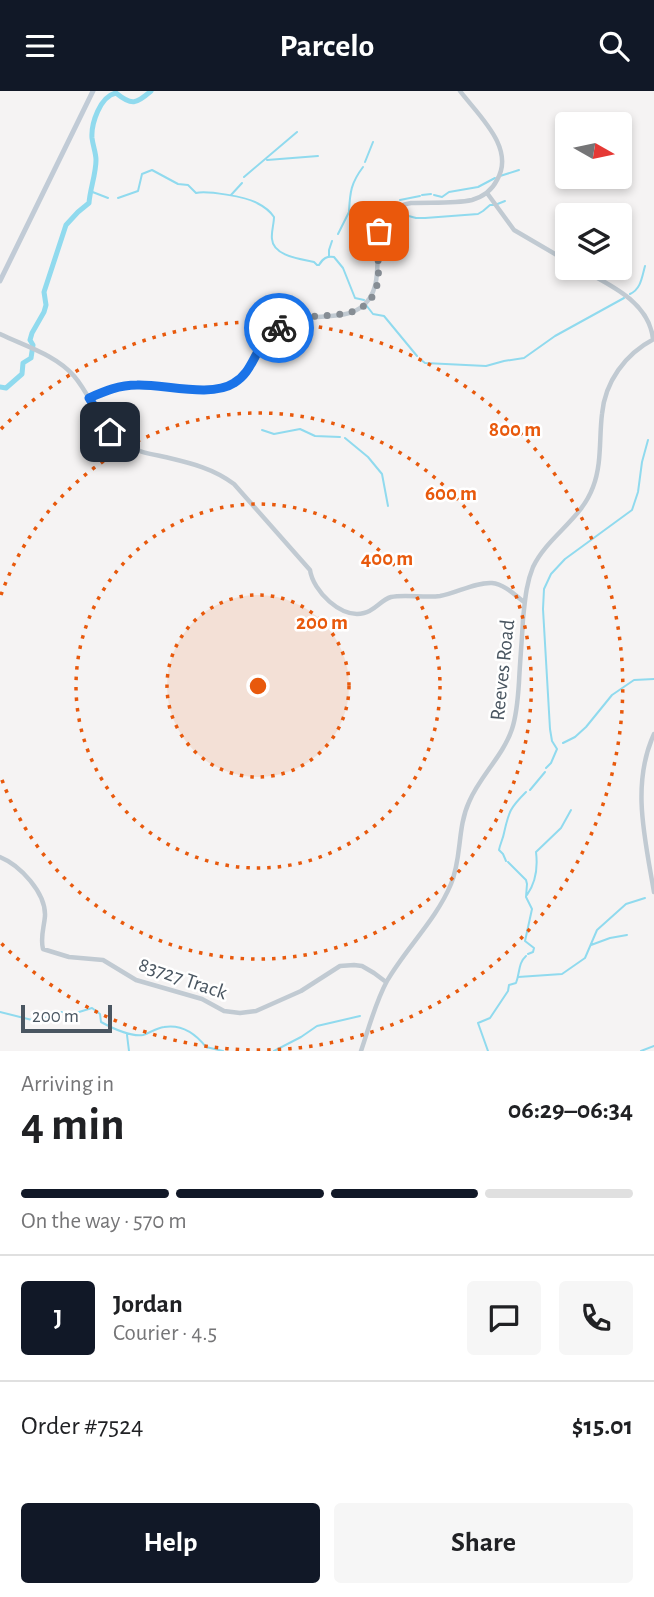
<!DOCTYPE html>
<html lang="en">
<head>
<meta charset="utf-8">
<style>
  body { margin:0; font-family:"Alegreya Sans",sans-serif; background:#f6f6f6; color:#202124; height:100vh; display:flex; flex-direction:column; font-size:26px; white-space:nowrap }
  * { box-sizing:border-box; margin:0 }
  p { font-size:23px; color:#757577 }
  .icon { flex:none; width:38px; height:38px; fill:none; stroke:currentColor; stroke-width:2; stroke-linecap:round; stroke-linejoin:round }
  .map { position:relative; height:960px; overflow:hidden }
  .details { display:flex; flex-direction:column; background:#fff; flex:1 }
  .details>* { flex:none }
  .needle { width:46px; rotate:99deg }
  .controls { position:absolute; left:555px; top:21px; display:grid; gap:14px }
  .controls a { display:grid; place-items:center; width:77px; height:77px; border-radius:7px; background:#fff; box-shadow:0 4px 10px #0003; font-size:35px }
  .scale { position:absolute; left:21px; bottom:18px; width:91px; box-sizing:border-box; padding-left:7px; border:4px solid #4a5661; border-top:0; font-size:19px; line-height:24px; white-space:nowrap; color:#4a5661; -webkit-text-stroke:5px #fff; paint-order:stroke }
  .pin { position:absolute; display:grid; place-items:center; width:60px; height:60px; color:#fff; margin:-30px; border-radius:14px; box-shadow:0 4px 10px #0006 }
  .courier { position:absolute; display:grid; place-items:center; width:70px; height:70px; margin:-35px; border:5px solid #1a73e8; border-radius:50%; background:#fff; color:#222; box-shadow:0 2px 9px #0007 }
  .headline em { font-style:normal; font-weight:600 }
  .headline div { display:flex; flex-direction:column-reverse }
  .headline { display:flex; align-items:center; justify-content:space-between; height:119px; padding:0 21px }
  h1 { font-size:46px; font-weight:600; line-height:52px }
  .bar { display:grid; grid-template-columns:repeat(4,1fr); gap:10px 7px; align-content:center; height:84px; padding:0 21px }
  .bar i { height:9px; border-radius:5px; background:#e0e0e0 }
  .bar .on { background:#111827 }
  .bar p { grid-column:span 4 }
  .line { display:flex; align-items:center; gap:18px; padding:0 21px; border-top:2px solid #e0e0e0 }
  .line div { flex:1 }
  .round { display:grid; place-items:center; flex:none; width:74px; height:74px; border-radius:7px; background:#f6f6f6 }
  .cta { display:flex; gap:14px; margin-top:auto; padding:14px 21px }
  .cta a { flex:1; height:80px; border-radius:7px; background:#111827; color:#fff; font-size:28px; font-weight:600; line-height:80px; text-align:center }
  .cta a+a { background:#f6f6f6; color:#202124 }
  header { display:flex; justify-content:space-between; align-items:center; height:91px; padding:0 21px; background:#111827; color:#fff; font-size:32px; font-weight:600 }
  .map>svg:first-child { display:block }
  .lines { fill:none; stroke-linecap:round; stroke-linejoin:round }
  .stream { stroke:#90daee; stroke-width:2 }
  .river { stroke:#90daee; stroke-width:5 }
  .tertiary { stroke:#c1cad2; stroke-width:4.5 }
  .secondary { stroke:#c1cbd6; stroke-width:5 }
  .done { stroke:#868d94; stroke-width:7; stroke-dasharray:0 12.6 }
  .route { stroke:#1a73e8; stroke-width:9 }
  .ring { fill:none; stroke:#e8590c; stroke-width:3.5; stroke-dasharray:3.5 7 }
  .labels { text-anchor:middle; stroke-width:5; stroke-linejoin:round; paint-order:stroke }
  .street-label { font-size:21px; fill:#4a5661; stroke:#fff }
  .centre { fill:#e8590c; stroke:#fff; stroke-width:3.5 }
  .ring-label { font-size:21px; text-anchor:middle; font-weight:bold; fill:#e8590c; stroke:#fff; stroke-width:5; stroke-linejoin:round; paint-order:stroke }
</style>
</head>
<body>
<header><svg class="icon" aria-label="menu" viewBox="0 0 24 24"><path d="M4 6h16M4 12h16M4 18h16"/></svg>Parcelo<svg class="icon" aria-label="search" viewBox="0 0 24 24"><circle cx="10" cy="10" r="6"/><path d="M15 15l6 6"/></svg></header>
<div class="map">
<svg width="654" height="960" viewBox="0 0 654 960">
  <rect width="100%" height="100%" fill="#f5f3f3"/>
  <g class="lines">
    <!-- stream -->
    <path class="stream" d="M267 69 318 65
      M365 71 373 51
      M500 85 519 79
      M244 86 297 41
      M90 100 108 107
      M231 104 242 92
      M422 104 431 103
      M434 104 442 106 449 101 478 96 495 87
      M118 107 138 100 142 83 152 79 178 93 188 94 196 102C206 99 247 106 257 112 263 115 270 120 274 126 274 133 271 141 272 148 273 165 301 168 314 171L317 174H319C323 167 327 165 334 166L343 177 355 207 364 209
      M400 109 420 105
      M399 118 405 124 416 127H425L478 123 483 120 490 114H495L505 110
      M349 120C350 101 351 92 363 76
      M338 143 349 121 356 119 359 120 363 116 366 117 394 111
      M329 165V159L332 150
      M630 203C641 198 642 186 645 175
      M366 214 373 223 384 225 417 265
      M420 268 425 272 486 275 504 270 524 267 555 245 624 207
      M262 339 274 343 300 338 315 345 340 346
      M345 347 368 366 382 383 388 415
      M563 652 575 646 586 636 612 604 634 589 654 588
      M546 677 551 672 557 658 552 650 550 638 543 518 544 498 551 483 565 468 632 419 638 401 642 371 648 349
      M530 699 545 681
      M506 770 503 763 499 759C500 753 503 748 504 742 509 720 510 717 526 701
      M508 771 526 789 527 793 526 806 532 818 525 850 534 857 533 861 528 863
      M527 804C536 791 538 777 536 761L561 737 571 719
      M591 854 610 847 627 844
      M518 886 562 883 585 867 597 839 626 813 645 807
      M0 921 40 931 53 921H79L92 917 100 923 101 931C112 937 130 946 143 944 150 942 156 937 164 936 182 933 195 942 206 956L223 960
      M127 944 129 960
      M274 960 301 946 317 935 360 925
      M488 960 478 932 490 927 508 900 509 894 516 892C520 882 518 872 526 865
      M641 960 654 955"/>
    <!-- river -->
    <path class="river" d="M0 296 6 297 22 283 23 272 31 267 33 254 30 249 32 242 44 221 46 214 44 201 66 134 78 121 89 112C90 98 96 83 96 69 96 62 93 55 92 47 91 33 100 5 116 2 132 15 136 13 151 0"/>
    <!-- tertiary -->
    <path class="tertiary" d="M487 102 514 139 567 170
      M579 177C608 193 649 210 653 248
      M0 243C25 255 56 264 74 285 93 307 99 337 125 353 137 361 151 363 165 366 190 372 213 377 234 393L310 479C313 500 341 528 364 522 374 520 381 509 391 506 404 503 425 507 440 505 457 502 475 491 492 492 504 493 515 504 524 511
      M89 307C127 290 144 294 183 297 195 298 209 301 221 298 252 290 255 254 279 238 306 218 338 232 360 217 399 190 351 122 411 112 431 111 453 113 472 109 482 106 492 99 497 89 516 57 478 24 460 0
      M654 643C631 693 645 748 654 801
      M0 766C20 774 46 802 45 825 44 837 40 846 43 858L69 866 103 869 136 889 202 908 224 920 240 922 256 920 301 900 340 875 354 874 362 875 374 882 386 891
      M361 960C369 937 375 912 387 890 406 857 436 829 451 793 462 767 457 737 469 711 480 685 503 665 512 638 517 623 518 607 519 591 520 570 522 549 523 528 525 510 526 493 533 476 548 445 581 429 593 396 602 373 599 347 602 323 605 291 625 263 654 248"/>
    <!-- secondary -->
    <path class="secondary" d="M0 190 93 0"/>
  </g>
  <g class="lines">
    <!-- done -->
    <path class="done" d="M279 237C287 233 295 228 304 227 331 221 367 231 377 194 381 176 375 158 379 140"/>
    <!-- route -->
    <path class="route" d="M110 341 89 307C105 300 119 294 137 294 164 293 211 307 234 292 248 284 252 270 260 257 265 249 272 243 279 237"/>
  </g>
  <!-- distance rings -->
  <circle cx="258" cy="595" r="91" fill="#e8590c" fill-opacity=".12"/>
  <g class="ring">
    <circle cx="258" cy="595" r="91"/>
    <circle cx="258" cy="595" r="182"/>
    <path d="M1 504A273 273 0 1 1 1 686"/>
    <path d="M1 338A364 364 0 1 1 1 852"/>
  </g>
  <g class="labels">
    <!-- street labels -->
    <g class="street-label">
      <text transform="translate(502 579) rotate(-84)" y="7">Reeves Road</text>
      <text transform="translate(183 887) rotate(19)" y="7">83727 Track</text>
    </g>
  </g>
  <circle cx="258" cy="595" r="10" class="centre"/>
  <g class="ring-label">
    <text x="515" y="345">800 m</text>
    <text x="451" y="409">600 m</text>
    <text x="387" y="474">400 m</text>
    <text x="322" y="538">200 m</text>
  </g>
</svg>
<div class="controls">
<a><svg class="needle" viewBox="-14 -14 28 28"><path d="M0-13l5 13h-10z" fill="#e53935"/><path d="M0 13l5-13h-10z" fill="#757577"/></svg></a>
<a><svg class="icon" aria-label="layers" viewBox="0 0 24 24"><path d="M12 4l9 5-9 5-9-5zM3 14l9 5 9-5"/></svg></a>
</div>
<div class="scale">200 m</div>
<div class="pin" style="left:379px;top:140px;background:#ea580c"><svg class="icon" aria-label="bag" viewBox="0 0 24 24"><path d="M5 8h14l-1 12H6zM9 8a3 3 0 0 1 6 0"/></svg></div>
<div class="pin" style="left:110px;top:341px;background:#1f2937"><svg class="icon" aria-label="home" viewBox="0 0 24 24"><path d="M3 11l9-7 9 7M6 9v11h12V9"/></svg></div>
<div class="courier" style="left:279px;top:237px"><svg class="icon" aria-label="bike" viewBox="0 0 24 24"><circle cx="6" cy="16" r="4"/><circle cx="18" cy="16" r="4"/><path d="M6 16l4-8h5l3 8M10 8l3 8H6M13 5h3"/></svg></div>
</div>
<section class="details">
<div class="headline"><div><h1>4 min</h1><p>Arriving in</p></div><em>06:29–06:34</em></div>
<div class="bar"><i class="on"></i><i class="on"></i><i class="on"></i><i></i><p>On the way · 570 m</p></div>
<div class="line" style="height:126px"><b class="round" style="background:#111827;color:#fff">J</b><div><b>Jordan</b><p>Courier · 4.5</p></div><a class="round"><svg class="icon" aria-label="chat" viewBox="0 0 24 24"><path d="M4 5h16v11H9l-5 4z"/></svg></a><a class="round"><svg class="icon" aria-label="phone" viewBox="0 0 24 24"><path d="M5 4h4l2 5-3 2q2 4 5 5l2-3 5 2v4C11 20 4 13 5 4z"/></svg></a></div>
<div class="line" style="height:91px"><div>Order #7524</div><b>$15.01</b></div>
<div class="cta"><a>Help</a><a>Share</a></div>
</section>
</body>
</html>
